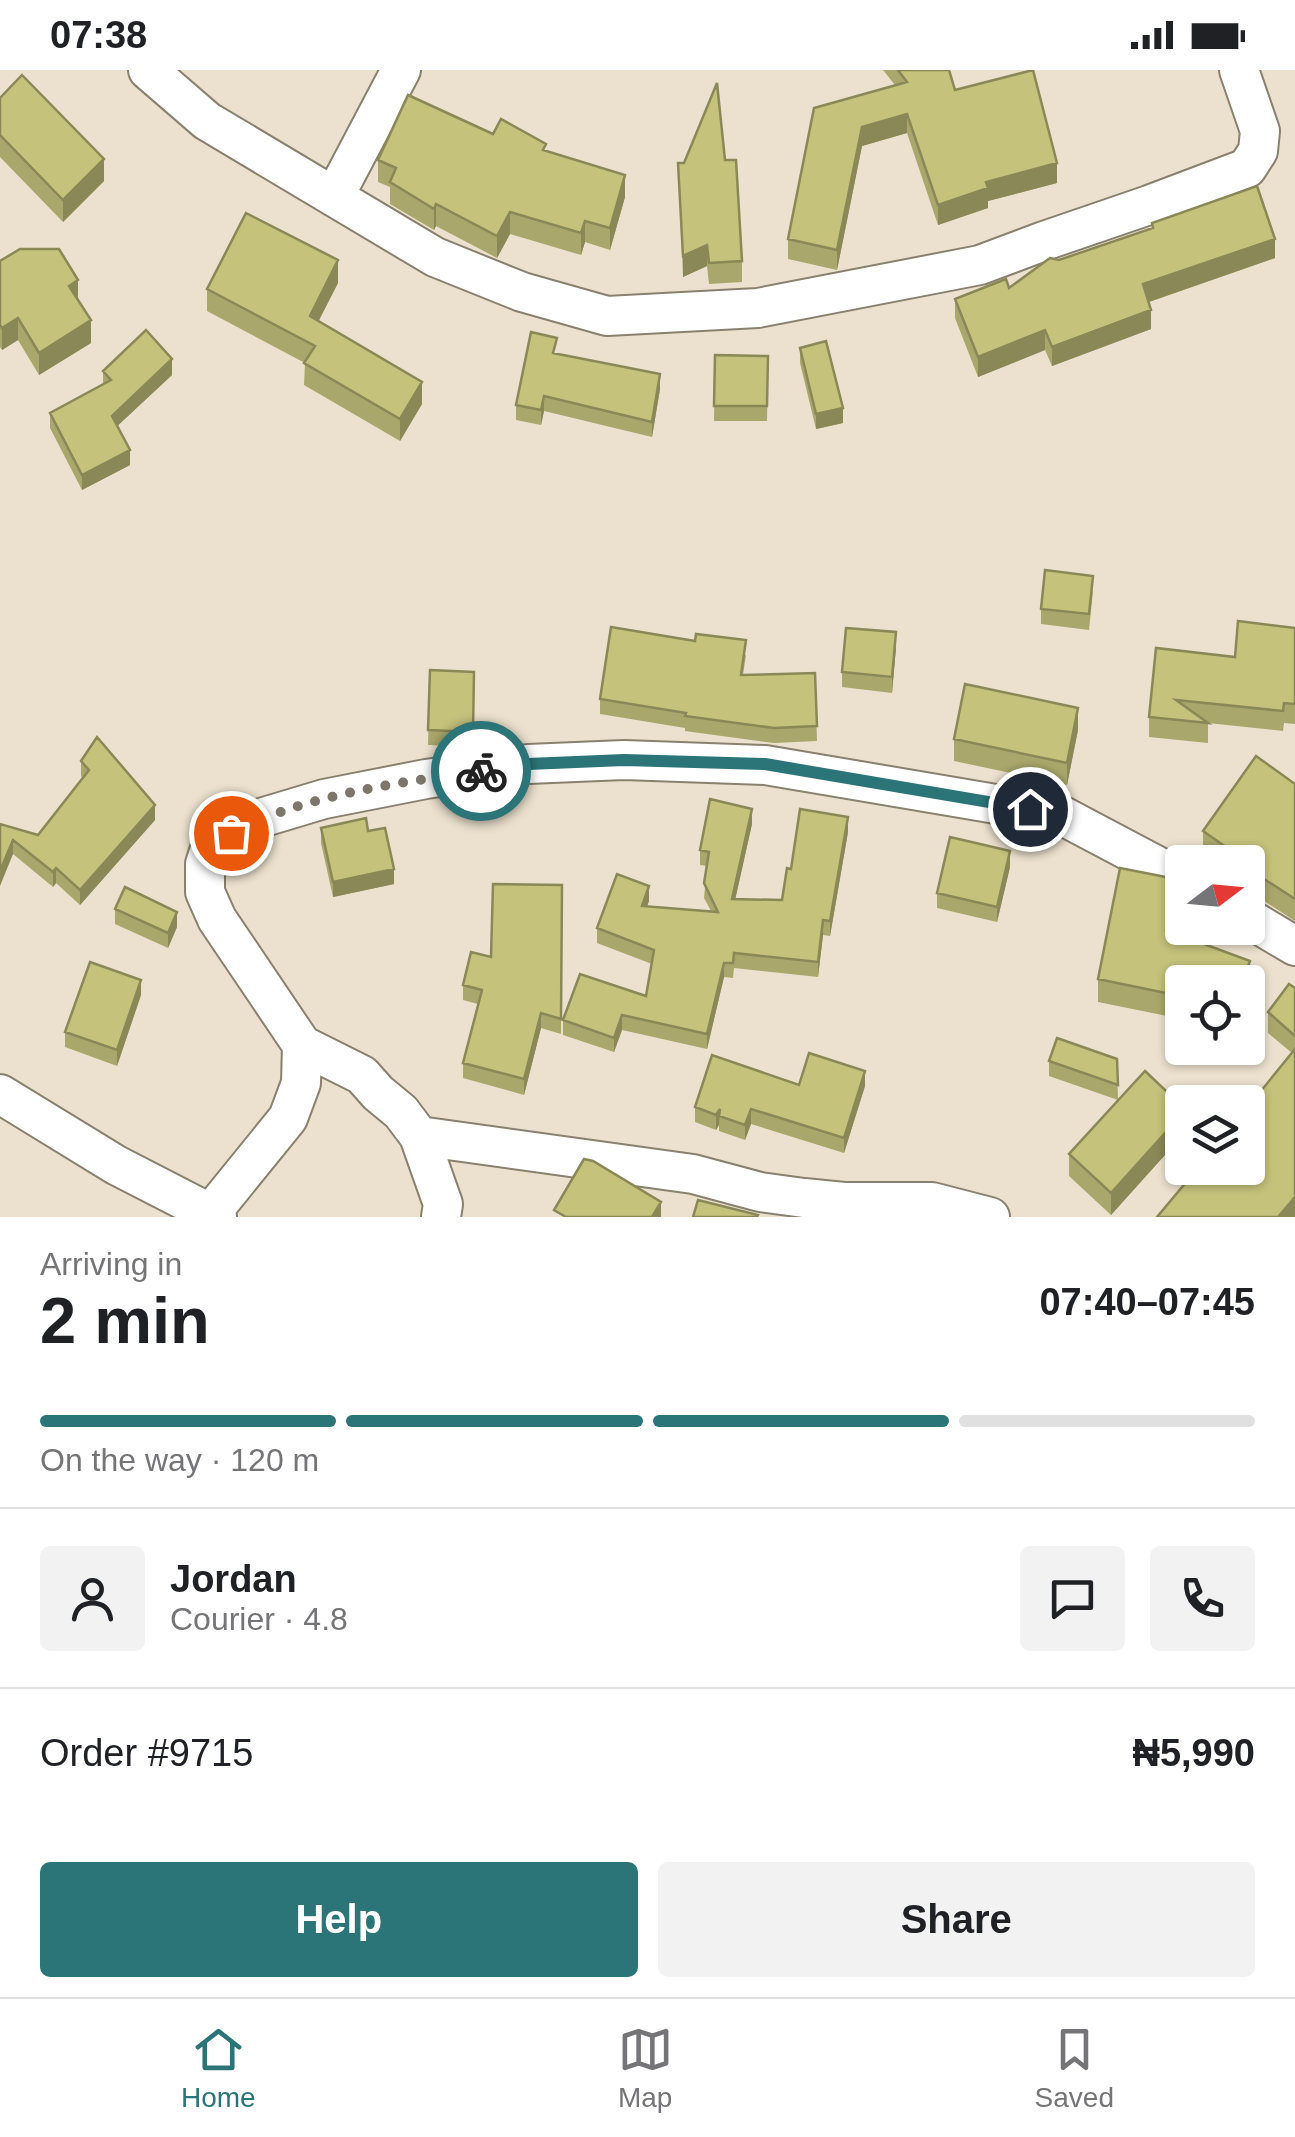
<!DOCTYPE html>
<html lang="en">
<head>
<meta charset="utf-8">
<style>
  body { margin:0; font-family:Helvetica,sans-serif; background:#f2f2f2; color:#202124; height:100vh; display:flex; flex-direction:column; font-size:38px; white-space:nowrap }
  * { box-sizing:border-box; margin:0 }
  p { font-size:32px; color:#757577 }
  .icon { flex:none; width:55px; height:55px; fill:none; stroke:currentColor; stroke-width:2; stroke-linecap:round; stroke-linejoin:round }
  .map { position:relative; height:1147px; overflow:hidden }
  .side { display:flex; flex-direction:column; background:#fff; flex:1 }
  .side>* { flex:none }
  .needle { width:65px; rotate:74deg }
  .tools { position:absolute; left:1165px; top:775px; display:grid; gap:20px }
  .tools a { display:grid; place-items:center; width:100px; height:100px; border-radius:10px; background:#fff; box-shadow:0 2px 8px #0004; font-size:50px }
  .pin { position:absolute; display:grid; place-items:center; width:85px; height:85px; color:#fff; margin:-42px; border:5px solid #fff; border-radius:50%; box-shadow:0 2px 10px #0007 }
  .courier { position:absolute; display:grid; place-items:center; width:100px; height:100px; margin:-50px; border:8px solid #2b7578; border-radius:50%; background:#fff; color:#222; box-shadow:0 2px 12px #0007 }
  .head em { font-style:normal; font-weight:600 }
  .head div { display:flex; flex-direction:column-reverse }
  .head { display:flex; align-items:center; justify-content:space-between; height:170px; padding:0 40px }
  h1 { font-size:65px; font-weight:600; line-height:75px }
  .bar { display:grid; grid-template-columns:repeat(4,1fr); gap:15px 10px; align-content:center; height:120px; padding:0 40px }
  .bar i { height:12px; border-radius:8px; background:#e0e0e0 }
  .bar .current { background:#2b7578 }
  .bar p { grid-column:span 4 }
  .line { display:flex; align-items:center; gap:25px; padding:0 40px; border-top:2px solid #e0e0e0 }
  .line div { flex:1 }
  .round { display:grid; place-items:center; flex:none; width:105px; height:105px; border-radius:10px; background:#f2f2f2 }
  .cta { display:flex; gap:20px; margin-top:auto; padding:20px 40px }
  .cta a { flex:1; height:115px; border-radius:10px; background:#2b7578; color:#fff; font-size:40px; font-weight:600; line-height:115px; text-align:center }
  .cta a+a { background:#f2f2f2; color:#202124 }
  .status { display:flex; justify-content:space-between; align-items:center; height:70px; padding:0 50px; background:#fff; direction:ltr }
  .status svg { height:28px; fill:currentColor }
  .tabs { display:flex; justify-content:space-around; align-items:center; height:140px; border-top:2px solid #e0e0e0; background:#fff; font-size:28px; color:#757577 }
  .tabs a { display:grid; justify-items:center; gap:5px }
  .tabs .current { color:#2b7578 }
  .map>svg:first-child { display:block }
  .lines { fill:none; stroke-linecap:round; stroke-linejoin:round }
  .street-casing { stroke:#89806e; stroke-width:42 }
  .street { stroke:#fff; stroke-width:38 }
  .wall { fill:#a9a76b }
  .shaded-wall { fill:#8a8857 }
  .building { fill:#c5c27c; stroke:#8a8857; stroke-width:2.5 }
  .done { stroke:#7c766b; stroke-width:10; stroke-dasharray:0 18 }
  .route { stroke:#2b7578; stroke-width:12 }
</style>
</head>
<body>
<div class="status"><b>07:38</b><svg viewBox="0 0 49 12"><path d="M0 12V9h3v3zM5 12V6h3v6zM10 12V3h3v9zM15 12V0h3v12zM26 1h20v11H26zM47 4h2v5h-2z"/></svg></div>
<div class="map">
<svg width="1295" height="1147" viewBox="0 0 1295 1147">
  <rect width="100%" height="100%" fill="#ece1ce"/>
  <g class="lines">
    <defs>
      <path id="street" d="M148 0 207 51 435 187 522 222 607 246 758 238 980 195 1044 171 1149 135 1247 98 1258 81 1260 61 1239 0
        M334 127 401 0
        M1248 848 1295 876
        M302 975 362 1005 378 1023 401 1042 419 1066 443 1134 441 1147
        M0 1024 116 1095 217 1147
        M419 1066 693 1104 760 1122 804 1128 844 1132H932L990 1147
        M211 1143 288 1048 301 1013 302 975 217 849 205 822V794L210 779 231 763 264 747 324 729 426 709 528 694 624 690 765 695 1061 745 1182 809"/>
    </defs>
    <!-- street casing -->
    <use href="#street" class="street-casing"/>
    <!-- street -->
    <use href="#street" class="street"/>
  </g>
  <!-- wall -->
  <path class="wall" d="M883 0H949L955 20 1057 113 988 131V138L938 155 907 63 862 76 837 200 788 189V169L895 15Z
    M0 28 104 111 63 152 0 87Z
    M493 64 546 82 625 127 610 180 585 172 581 185 510 164 497 188 436 156 434 160 390 134V117L378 112V90Z
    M725 90 742 191V212L709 214 707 196 683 207 678 93Z
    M1152 153 1275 188 1149 232 1151 259 1052 296 1045 280 978 307 955 248V229L1009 218 1059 190 1152 158Z
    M0 191 78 230 91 273 39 305 18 270 2 280 0 277Z
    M338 213 318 251 422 334 400 371 304 315 305 293 207 241V219Z
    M800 278 843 353 816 359 800 293Z
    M556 283 660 319 652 367 544 341 541 355 516 350V335Z
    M715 285 768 286 767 351H714Z
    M103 301 172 305 117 356 130 395 82 420 50 358V343L103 314Z
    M1093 521 1089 560 1041 554V539Z
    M1295 558V654L1284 653 1283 661 1208 653V673L1149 667V647L1235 587Z
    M896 577 892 623 842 617V602Z
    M746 585 743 605 815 603 817 671 774 673 685 661V658L600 644V629Z
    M430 600 474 602 473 677 428 675Z
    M1078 660 1067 715 954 691V669Z
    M81 691 155 750 80 835 56 813 53 817 13 784 0 754 38 765 83 708 81 706Z
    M1295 714V851L1261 829V824L1248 815V792H1217L1203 783V761Z
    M752 754 735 829 782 830 791 799 848 762 830 866 823 865 818 907 734 898 733 908 724 907 707 979 622 960 614 982 563 965V950L646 926 652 894 597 873V858L649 831 647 836 711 841 704 828 707 796 700 795V780Z
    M321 758 368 761 394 814 333 827 321 773Z
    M1010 797 997 852 937 838V823Z
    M562 815 561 964 541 958 524 1025 463 1008V993L478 934 463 930V915Z
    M1176 832 1171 861 1250 913 1248 920V912H1182V977L1171 973 1172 947 1098 932V909Z
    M115 839 177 857 168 878 115 854Z
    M1295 918V1147L1292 983 1268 963V942Z
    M141 925 117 996 65 977V962Z
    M1183 978H1227L1221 992Z
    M1117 989 1118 1030 1182 1036V1066L1111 1145 1069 1106V1084L1118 1030 1049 1006V991Z
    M799 1015 865 1016 844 1083 751 1054 745 1070 719 1061V1055L716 1060 695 1052V1037Z"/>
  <!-- shaded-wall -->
  <path class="shaded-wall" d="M907 44V63L862 76 837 200V180L862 57Z
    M104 89V111L63 152V130Z
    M1057 93V113L988 131V138L938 155V135L986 112Z
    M625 105V127L610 180V158Z
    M436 134V156L434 160V139Z
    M510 142V164L497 188V166Z
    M585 151V172L581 185V163Z
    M1275 169V188L1143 234V214Z
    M707 175V196L683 207V186Z
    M338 190V213L310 268V246Z
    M78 210V233L69 216Z
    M1151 240V259L1052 296V277Z
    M18 248V270L2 280V258Z
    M91 250V273L39 305V283Z
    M1045 260V280L978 307V287Z
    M172 289V305L112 361V346Z
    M660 304V319L652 367V352Z
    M422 312V334L400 371V349Z
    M544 326V341L541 355V340Z
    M843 338V353L816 359V344Z
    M130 380V395L82 420V405Z
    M896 562V577L892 623V607Z
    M1078 638V660L1067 715V693Z
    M155 735V750L80 835V820Z
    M752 739V754L732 844V829Z
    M848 747V762L830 866V851Z
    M13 770V784L0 816V801Z
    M1010 781V797L997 852V837Z
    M56 798V813L53 817V802Z
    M394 799V814L333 827V812Z
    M1176 809V832L1166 882V860Z
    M649 816V831L642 850V836Z
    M177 842V857L168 878V863Z
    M823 850V865L818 907V892Z
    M1250 891V913L1248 920V912H1242Z
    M724 893V907L707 979V964Z
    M141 910V925L117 996V980Z
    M541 943V958L524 1025V1009Z
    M622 945V960L614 982V968Z
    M1221 978H1227L1221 992Z
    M865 1001V1016L844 1083V1068Z
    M720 1039 719 1055 716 1060V1045Z
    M751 1039V1054L745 1070V1055Z
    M1182 1044V1066L1111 1145V1123Z
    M1295 1127V1147H1278Z
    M661 1132V1147H652Z"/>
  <!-- building -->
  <path class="building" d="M898 0H949L955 20 1033 0 1057 93 986 112 988 118 938 135 907 44 862 57 837 180 788 169 814 38 907 12Z
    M22 5 104 89 63 130 0 65V28Z
    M717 13 725 90H736L742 191 709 193 707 175 683 186 678 93H684Z
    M408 25 493 64 501 49 546 74 543 80 625 105 610 158 585 151 581 163 510 142 497 166 436 134 434 139 390 112 396 98 378 90Z
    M1257 116 1275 169 1143 214 1151 240 1052 277 1045 260 978 287 955 229 1006 209 1009 218 1050 188 1059 190 1153 158 1152 153Z
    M246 143 338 190 310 246 422 312 400 349 304 293 315 276 207 219Z
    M20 179H59L78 210 69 216 91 250 39 283 18 248 2 258 0 255V191Z
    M146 260 172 289 112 346 130 380 82 405 50 343 111 310 103 301Z
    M531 262 557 268 553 283 660 304 652 352 544 326 541 340 516 335Z
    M826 271 843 338 816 344 800 278Z
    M715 285 768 286 767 336H714Z
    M1045 500 1093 506 1089 544 1041 539Z
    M1238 551 1295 558V634L1284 633 1283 641 1176 630 1208 653 1149 647 1156 578 1235 587Z
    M611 557 695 571 696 564 746 570 741 605 815 603 817 656 774 658 685 646 686 643 600 629Z
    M846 558 896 562 892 607 842 602Z
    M430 600 474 602 473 662 428 660Z
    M965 614 1078 638 1067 693 954 669Z
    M97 667 155 735 80 820 56 798 53 802 13 770 0 801V754L38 765 89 700 81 691Z
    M1256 686 1295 714V829L1261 807 1263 803 1203 761Z
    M710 729 752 739 732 829 782 830 787 798 791 799 800 739 848 747 830 851 823 850 818 892 734 883 733 893H724L707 964 622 945 614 968 563 950 580 904 646 926 654 880 597 858 617 804 649 816 642 836 718 842 704 813 709 782 700 780Z
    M366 748 368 761 385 758 394 799 333 812 321 758Z
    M950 767 1010 781 997 837 937 823Z
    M1120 798 1176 809 1166 860 1250 891 1242 912H1182V955L1171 951 1180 926 1098 909Z
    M493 814 562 815 561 949 541 943 524 1009 463 993 482 920 463 915 471 882 491 887Z
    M125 817 177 842 168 863 115 839Z
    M90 892 141 910 117 980 65 962Z
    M1289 914 1295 918V966L1268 942Z
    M1057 968 1117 989 1118 1015 1049 991Z
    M1295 979V1127L1278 1147H1157L1198 1098H1248V1037Z
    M809 983 865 1001 844 1068 751 1039 745 1055 719 1046 720 1039 716 1045 695 1037 712 985 799 1015Z
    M1145 1001 1182 1036V1044L1111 1123 1069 1084Z
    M584 1089 593 1091 661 1132 652 1147H566L554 1140Z
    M698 1130 758 1145 757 1147H693Z"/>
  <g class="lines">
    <!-- done -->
    <path class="done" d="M231 763C308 724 397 713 481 701"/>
    <!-- route -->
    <path class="route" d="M481 701 528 694 624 690 765 694 1030 739"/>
  </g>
</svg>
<div class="tools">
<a><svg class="needle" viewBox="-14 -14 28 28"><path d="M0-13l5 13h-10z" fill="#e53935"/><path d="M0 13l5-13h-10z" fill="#757577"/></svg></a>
<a><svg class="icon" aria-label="locate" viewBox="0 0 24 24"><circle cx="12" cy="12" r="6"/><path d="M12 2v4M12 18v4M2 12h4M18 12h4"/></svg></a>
<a><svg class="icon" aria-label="layers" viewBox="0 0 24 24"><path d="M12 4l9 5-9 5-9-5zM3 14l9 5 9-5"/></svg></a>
</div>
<div class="pin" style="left:231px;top:763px;background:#ea580c"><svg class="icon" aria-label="bag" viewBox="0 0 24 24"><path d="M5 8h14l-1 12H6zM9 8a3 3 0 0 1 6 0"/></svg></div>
<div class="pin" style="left:1030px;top:739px;background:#1f2937"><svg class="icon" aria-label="home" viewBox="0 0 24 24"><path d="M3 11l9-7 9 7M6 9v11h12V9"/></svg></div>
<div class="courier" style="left:481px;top:701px"><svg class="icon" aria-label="bike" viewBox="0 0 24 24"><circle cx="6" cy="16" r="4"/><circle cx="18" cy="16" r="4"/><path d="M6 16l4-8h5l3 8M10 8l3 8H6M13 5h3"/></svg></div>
</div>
<section class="side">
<div class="head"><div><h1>2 min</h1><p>Arriving in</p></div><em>07:40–07:45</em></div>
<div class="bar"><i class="current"></i><i class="current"></i><i class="current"></i><i></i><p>On the way · 120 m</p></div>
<div class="line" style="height:180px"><a class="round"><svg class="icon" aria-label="person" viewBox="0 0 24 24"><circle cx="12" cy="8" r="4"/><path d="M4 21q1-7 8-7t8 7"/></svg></a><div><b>Jordan</b><p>Courier · 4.8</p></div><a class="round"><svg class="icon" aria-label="chat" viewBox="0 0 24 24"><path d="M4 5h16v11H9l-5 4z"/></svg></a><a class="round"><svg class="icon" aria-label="phone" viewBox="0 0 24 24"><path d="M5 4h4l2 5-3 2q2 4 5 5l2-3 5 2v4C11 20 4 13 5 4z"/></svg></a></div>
<div class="line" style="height:130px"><div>Order #9715</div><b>₦5,990</b></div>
<div class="cta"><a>Help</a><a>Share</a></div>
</section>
<nav class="tabs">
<a class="current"><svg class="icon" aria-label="home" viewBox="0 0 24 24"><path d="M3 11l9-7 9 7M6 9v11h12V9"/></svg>Home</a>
<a><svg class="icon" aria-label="map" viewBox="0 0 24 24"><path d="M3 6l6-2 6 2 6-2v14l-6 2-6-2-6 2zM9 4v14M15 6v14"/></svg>Map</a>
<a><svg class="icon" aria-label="saved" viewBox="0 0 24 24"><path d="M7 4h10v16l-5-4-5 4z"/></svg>Saved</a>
</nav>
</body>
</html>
